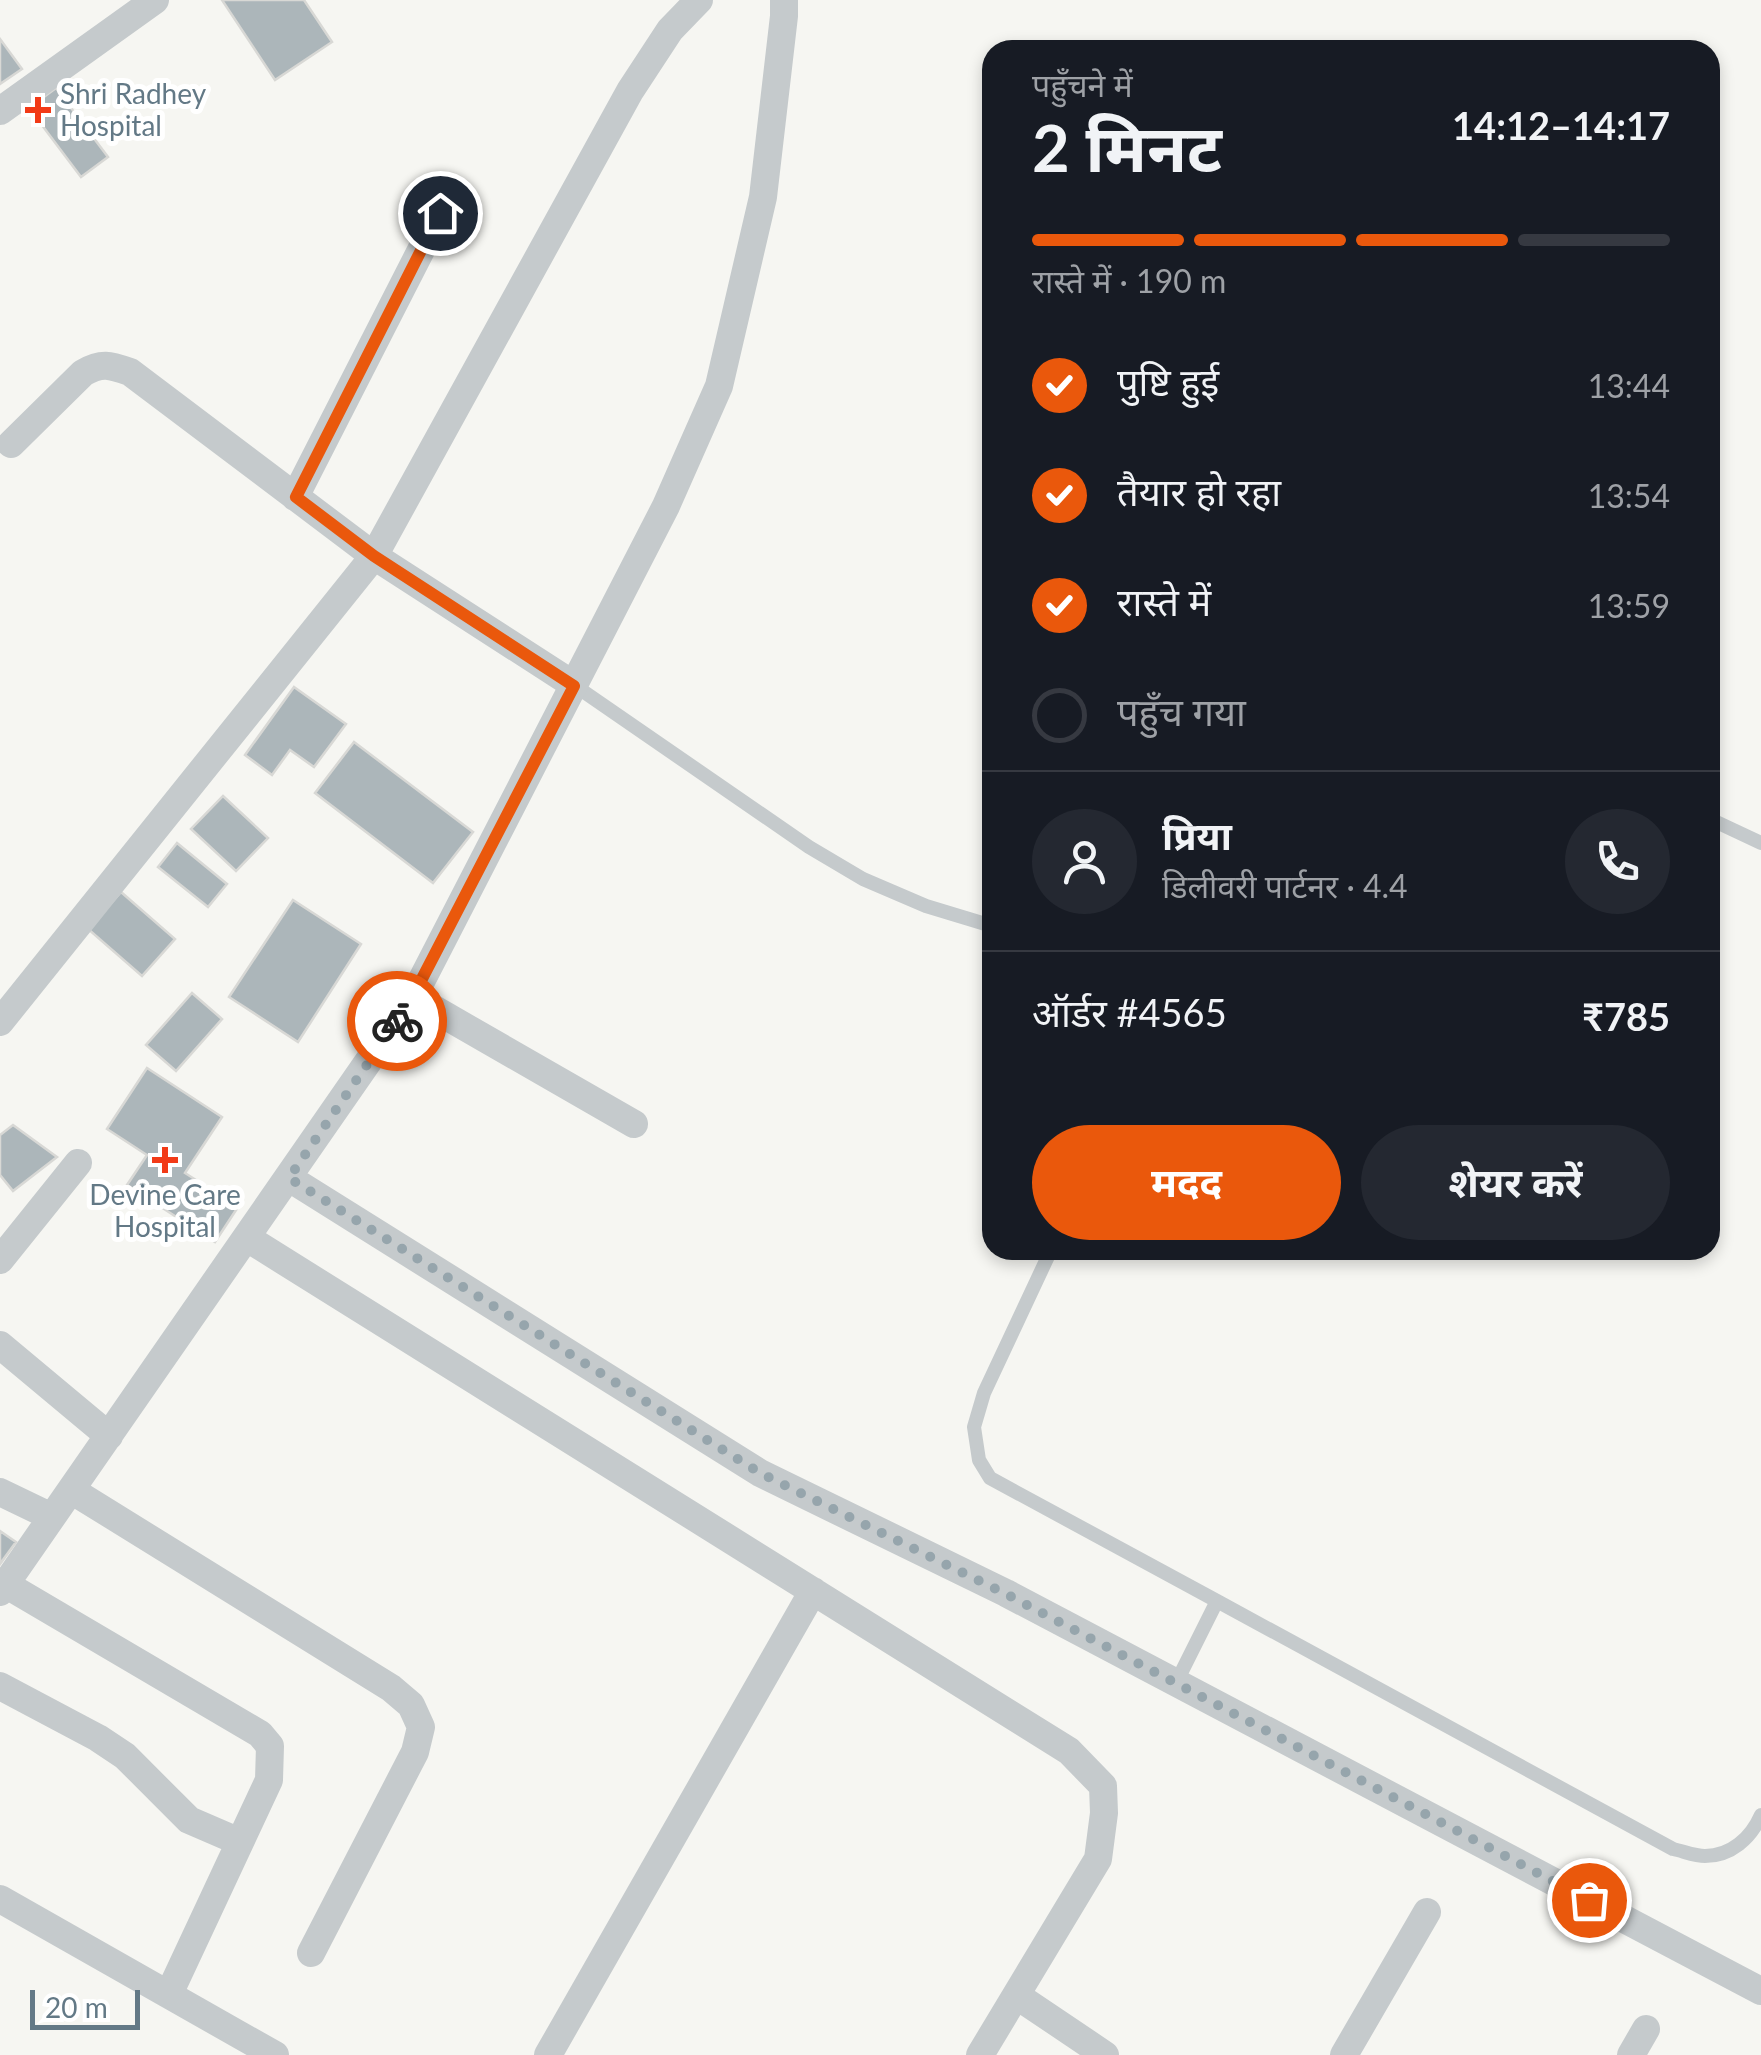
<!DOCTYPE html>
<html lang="hi">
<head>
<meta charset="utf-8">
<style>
  body { margin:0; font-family:Lato,"Noto Sans Devanagari",sans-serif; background:#242831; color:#f1f3f6; height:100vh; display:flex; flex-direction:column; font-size:38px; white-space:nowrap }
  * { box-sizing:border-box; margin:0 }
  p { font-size:32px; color:#9ea1a6 }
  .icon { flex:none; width:55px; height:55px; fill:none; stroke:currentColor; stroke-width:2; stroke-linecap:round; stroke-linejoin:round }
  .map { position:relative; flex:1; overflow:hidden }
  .side { position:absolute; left:982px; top:40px; width:738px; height:1220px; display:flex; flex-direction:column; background:#171b24; border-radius:30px; box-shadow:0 5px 15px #0003 }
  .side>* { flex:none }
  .scale { position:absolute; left:30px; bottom:25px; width:110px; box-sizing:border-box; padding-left:10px; border:5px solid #637986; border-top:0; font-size:28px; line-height:35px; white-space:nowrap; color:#637986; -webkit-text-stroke:8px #fff; paint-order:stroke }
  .pin { position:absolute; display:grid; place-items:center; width:85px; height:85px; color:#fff; margin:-42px; border:5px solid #fff; border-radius:50%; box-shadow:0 2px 10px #0007 }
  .courier { position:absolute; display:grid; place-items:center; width:100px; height:100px; margin:-50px; border:8px solid #ea580c; border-radius:50%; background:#fff; color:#222; box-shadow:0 2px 12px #0007 }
  .head em { font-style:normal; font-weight:700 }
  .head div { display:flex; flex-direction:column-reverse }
  .head { display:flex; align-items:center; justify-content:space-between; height:170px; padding:0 50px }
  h1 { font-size:65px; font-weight:700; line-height:75px }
  .bar { display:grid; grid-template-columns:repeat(4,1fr); gap:15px 10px; align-content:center; height:120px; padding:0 50px }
  .bar i { height:12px; border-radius:8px; background:#363941 }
  .bar .on { background:#ea580c }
  .bar p { grid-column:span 4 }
  .line { display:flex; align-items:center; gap:25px; padding:0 50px; border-top:2px solid #363941 }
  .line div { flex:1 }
  .round { display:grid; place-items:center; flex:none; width:105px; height:105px; border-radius:52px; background:#242831 }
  ol { padding:0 50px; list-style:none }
  li { display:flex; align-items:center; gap:30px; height:110px }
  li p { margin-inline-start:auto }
  li .icon { padding:10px; border-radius:50%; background:#ea580c; color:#fff; stroke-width:4 }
  li:last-child { color:#9ea1a6 }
  li i { width:55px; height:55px; border:5px solid #363941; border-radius:50% }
  .button { display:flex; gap:20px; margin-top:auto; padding:20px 50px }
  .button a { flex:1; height:115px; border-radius:60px; background:#ea580c; color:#fff; font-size:40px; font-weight:700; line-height:115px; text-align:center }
  .button a+a { background:#242831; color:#f1f3f6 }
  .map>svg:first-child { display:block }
  .building { fill:#acb6ba; stroke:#d8d8d5; stroke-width:2.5 }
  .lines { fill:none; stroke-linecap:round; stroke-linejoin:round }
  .lane { stroke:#c5cacc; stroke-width:14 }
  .street { stroke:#c5cacc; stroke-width:28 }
  .done { stroke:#96a5ac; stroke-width:10; stroke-dasharray:0 18 }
  .route { stroke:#ea580c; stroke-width:12 }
  .poi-dot { fill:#f23a17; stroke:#fff; stroke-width:4 }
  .labels { text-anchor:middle; stroke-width:10; stroke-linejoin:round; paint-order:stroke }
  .poi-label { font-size:28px; fill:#637986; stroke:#fff; text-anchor:start }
</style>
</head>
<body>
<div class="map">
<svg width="1761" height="2055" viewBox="0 0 1761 2055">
  <rect width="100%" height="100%" fill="#f6f6f2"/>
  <!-- building -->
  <path class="building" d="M222 0H304L332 42 275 80Z
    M0 39 22 69 0 84Z
    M56 88 108 157 81 177 29 108Z
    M294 687 346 724 314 767 290 750 272 775 245 755Z
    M354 742 473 832 433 883 315 793Z
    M223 796 268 838 236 871 191 829Z
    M177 843 227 884 208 907 158 867Z
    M121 892 175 939 142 976 88 929Z
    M293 900 361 944 298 1042 229 997Z
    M192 993 222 1019 176 1071 146 1045Z
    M147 1068 222 1117 185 1173 238 1207 215 1242 127 1185 147 1155 107 1129Z
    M13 1125 57 1157 13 1191 0 1175V1135Z
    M0 1531 16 1542 0 1564Z"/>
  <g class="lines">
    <!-- lane -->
    <path class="lane" d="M574 685 809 847 863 879 926 906 992 926
      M1710 819 1761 843
      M1051 1250 984 1393 974 1427 979 1460 990 1478 1217 1601 1176 1683
      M1217 1601 1673 1849C1683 1851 1695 1856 1705 1856 1731 1856 1751 1838 1761 1815"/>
    <!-- street -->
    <path class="street" d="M0 111 155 0
      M11 444 83 373C102 362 110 365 130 372L374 556 574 685
      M295 497 440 213
      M413 997 634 1124
      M0 1022 374 556 630 91 670 30 699 0
      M289 1178 760 1473 1006 1593 1761 1991
      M247 1238 1069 1751 1103 1786 1104 1813 1098 1859 980 2055
      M0 1260 78 1163
      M0 1345 109 1436
      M71 1490 391 1688 411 1705 421 1727 415 1752 311 1953
      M0 1492 52 1517
      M5 1584 260 1734 270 1746 269 1780 169 1994
      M0 1592 413 997 666 506 719 386 763 197 784 16V0
      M0 1686 98 1738 125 1756 189 1820 240 1842
      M0 1899 275 2055
      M1016 1995 1105 2055
      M548 2055 813 1591
      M1344 2055 1427 1912
      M1631 2055 1646 2029"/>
  </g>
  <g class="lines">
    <!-- done -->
    <path class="done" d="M397 1021 289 1178 760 1473 1006 1594 1589 1900"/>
    <!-- route -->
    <path class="route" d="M397 1021 412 998 574 686 374 556 296 497 440 213"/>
  </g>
  <!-- markers -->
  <g class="poi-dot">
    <path d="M33 95h10v10h10v10h-10v10h-10v-10h-10v-10h10z"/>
    <path d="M160 1145h10v10h10v10h-10v10h-10v-10h-10v-10h10z"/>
  </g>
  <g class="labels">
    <!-- poi labels -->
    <g class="poi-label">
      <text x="60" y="104">Shri Radhey<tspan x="60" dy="32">Hospital</tspan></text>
      <text x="165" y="1205" text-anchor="middle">Devine Care<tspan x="165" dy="32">Hospital</tspan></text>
    </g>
  </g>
</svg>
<div class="scale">20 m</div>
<div class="pin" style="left:1589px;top:1900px;background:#ea580c"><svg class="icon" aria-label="bag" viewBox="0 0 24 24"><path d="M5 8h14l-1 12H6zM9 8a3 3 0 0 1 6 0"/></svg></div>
<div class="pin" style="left:440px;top:213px;background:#1f2937"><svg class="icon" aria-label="home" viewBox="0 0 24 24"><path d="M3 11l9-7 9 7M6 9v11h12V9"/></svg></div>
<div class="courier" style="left:397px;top:1021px"><svg class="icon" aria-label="bike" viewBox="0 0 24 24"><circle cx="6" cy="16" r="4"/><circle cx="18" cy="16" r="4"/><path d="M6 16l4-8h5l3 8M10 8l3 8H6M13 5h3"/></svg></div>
<section class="side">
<div class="head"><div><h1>2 मिनट</h1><p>पहुँचने में</p></div><em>14:12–14:17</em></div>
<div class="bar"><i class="on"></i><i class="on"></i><i class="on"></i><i></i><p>रास्ते में · 190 m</p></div>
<ol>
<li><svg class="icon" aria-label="check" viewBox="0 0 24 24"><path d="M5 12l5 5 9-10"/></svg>पुष्टि हुई<p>13:44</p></li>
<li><svg class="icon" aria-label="check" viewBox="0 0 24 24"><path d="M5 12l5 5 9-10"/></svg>तैयार हो रहा<p>13:54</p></li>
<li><svg class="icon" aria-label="check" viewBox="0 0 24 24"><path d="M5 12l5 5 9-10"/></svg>रास्ते में<p>13:59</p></li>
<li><i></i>पहुँच गया</li>
</ol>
<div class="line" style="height:180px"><a class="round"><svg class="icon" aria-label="person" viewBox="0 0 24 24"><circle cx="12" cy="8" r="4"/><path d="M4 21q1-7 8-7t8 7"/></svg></a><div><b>प्रिया</b><p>डिलीवरी पार्टनर · 4.4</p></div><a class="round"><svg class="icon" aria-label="phone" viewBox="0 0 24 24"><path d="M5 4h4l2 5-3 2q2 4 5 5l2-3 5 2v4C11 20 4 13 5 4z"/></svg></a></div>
<div class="line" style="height:130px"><div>ऑर्डर #4565</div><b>₹785</b></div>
<div class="button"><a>मदद</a><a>शेयर करें</a></div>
</section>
</div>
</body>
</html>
